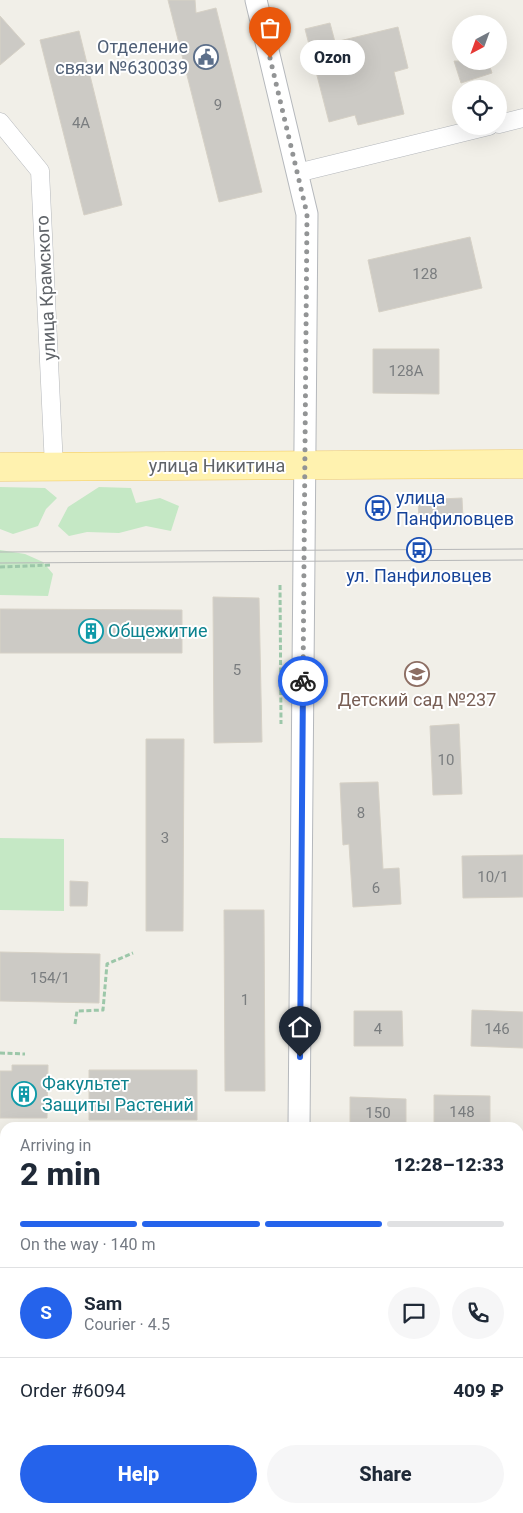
<!DOCTYPE html>
<html lang="en">
<head>
<meta charset="utf-8">
<style>
  body { margin:0; font-family:Roboto,sans-serif; background:#f6f6f7; color:#1f2937; height:100vh; display:flex; flex-direction:column; font-size:19px; white-space:nowrap }
  * { box-sizing:border-box; margin:0 }
  p { font-size:16px; color:#747a83 }
  .icon { flex:none; width:28px; height:28px; fill:none; stroke:currentColor; stroke-width:2; stroke-linecap:round; stroke-linejoin:round }
  .map { position:relative; flex:1; overflow:hidden }
  .side { position:absolute; left:0px; top:1122px; width:524px; height:391px; display:flex; flex-direction:column; background:#fff; border-radius:15px 15px 0 0; box-shadow:0 5px 20px #0002 }
  .side>* { flex:none }
  .needle { width:32px; rotate:221deg }
  .controls { position:absolute; left:452px; top:15px; display:grid; gap:10px }
  .controls a { display:grid; place-items:center; width:55px; height:55px; border-radius:50%; background:#fff; box-shadow:0 5px 20px #0002; font-size:25px }
  .pin { position:absolute; display:grid; place-items:center; width:42px; height:42px; color:#fff; margin:-51px -21px; border-radius:50% 50% 50% 0; rotate:-45deg; box-shadow:0 0 5px #0007 }
  .pin .icon { rotate:45deg }
  .courier { position:absolute; display:grid; place-items:center; width:50px; height:50px; margin:-25px; border:4px solid #2563eb; border-radius:50%; background:#fff; color:#222; box-shadow:0 1px 6px #0007 }
  .bubble { position:absolute; height:35px; border-radius:18px; background:#fff; box-shadow:0 5px 20px #0002; font-size:16px; font-weight:800; line-height:35px; text-align:center }
  .summary em { font-style:normal; font-weight:800 }
  .summary div { display:flex; flex-direction:column-reverse }
  .summary { display:flex; align-items:center; justify-content:space-between; height:85px; padding:0 20px }
  h1 { font-size:32px; font-weight:800; line-height:38px }
  .bar { display:grid; grid-template-columns:repeat(4,1fr); gap:8px 5px; align-content:center; height:60px; padding:0 20px }
  .bar i { height:6px; border-radius:4px; background:#e0e1e3 }
  .bar .active { background:#2563eb }
  .bar p { grid-column:span 4 }
  .line { display:flex; align-items:center; gap:12px; padding:0 20px; border-top:1px solid #e0e1e3 }
  .line div { flex:1 }
  .round { display:grid; place-items:center; flex:none; width:52px; height:52px; border-radius:26px; background:#f6f6f7 }
  .button { display:flex; gap:10px; margin-top:auto; padding:10px 20px }
  .button a { flex:1; height:58px; border-radius:30px; background:#2563eb; color:#fff; font-size:20px; font-weight:800; line-height:58px; text-align:center }
  .button a+a { background:#f6f6f7; color:#1f2937 }
  .map>svg:first-child { display:block }
  .green { fill:#c5e8c5 }
  .building { fill:#cccac5; stroke:#d6d1c6 }
  .lines { fill:none; stroke-linecap:round; stroke-linejoin:round }
  .minor-casing { stroke:#b5b8bc; stroke-width:19 }
  .tertiary-casing { stroke:#b5b8bc; stroke-width:23 }
  .primary-casing { stroke:#f2c960; stroke-width:29 }
  .path { stroke:#9cc7a9; stroke-width:3; stroke-dasharray:5 2.5; stroke-linecap:butt }
  .minor { stroke:#fff; stroke-width:18 }
  .tertiary { stroke:#fff; stroke-width:21 }
  .primary { stroke:#fff2af; stroke-width:28 }
  .tram { stroke:#b6b7b8; stroke-width:1 }
  .done { stroke:#929495; stroke-width:5; stroke-dasharray:0 9 }
  .route { stroke:#2563eb; stroke-width:6 }
  .labels { text-anchor:middle; stroke-width:4; stroke-linejoin:round; paint-order:stroke }
  .number-label { font-size:15px; fill:#7a7d7f }
  .service-label { font-size:18px; fill:#4e5e75; stroke:#fff; text-anchor:end }
  .street-label { font-size:18px; fill:#5f6368; stroke:#fff }
  .transit-label { font-size:18px; fill:#164399; stroke:#fff; text-anchor:start }
  .culture-label { font-size:18px; fill:#0d838f; stroke:#fff; text-anchor:start }
  .education-label { font-size:18px; fill:#785e54; stroke:#fff }
</style>
</head>
<body>
<div class="map">
<svg width="523" height="1513" viewBox="0 0 523 1513">
  <rect width="100%" height="100%" fill="#f1efe8"/>
  <!-- green -->
  <path class="green" d="M0 487 45 488 57 498 46 509 38 526 13 534 0 529Z
    M99 487 131 488 136 503 160 498 179 506 171 531 146 526 119 533 87 532 69 536 58 526 68 507Z
    M0 550 25 554 43 562 53 574 48 596 0 595Z
    M0 838 64 839V911L0 910Z
    M0 1422 5 1426V1509H23V1513H0Z"/>
  <!-- building -->
  <path class="building" d="M168 0H195L196 13 216 8 262 192 219 202Z
    M0 16 25 44 0 65Z
    M330 23 335 42 398 27 408 68 394 72 404 114 358 125 355 115 329 122 305 29Z
    M79 31 122 205 84 215 40 40Z
    M454 61H488L492 73 461 83Z
    M470 237 482 288 379 312 368 260Z
    M373 349H439V394L373 393Z
    M462 498 463 518 419 520 418 500Z
    M213 597 259 598 262 742 214 743Z
    M0 609 182 610V653H0Z
    M459 724 462 794 433 795 430 726Z
    M146 739H184L183 931H146Z
    M378 782 383 869 399 868 401 904 353 907 349 844 343 845 340 783Z
    M523 855V897L463 898 462 856Z
    M70 881 88 882 87 906H70Z
    M224 910H264L265 1091H225Z
    M0 952 100 954 99 1003 0 1001Z
    M472 1010 523 1012V1048L471 1046Z
    M354 1011H402L403 1046H354Z
    M12 1065H48L47 1118H0V1071H12Z
    M89 1070H197V1120H89Z
    M434 1095 490 1096V1128H434Z
    M350 1097 406 1099V1128H350Z"/>
  <g class="lines">
    <defs>
      <path id="minor" d="M0 122 40 171 54 467
        M499 124 523 118
        M297 173 489 126"/>
      <path id="tertiary" d="M256 0 307 214 299 1128
        M519 1179H523
        M0 1183H5"/>
      <path id="primary" d="M0 467 523 464"/>
    </defs>
    <!-- minor casing -->
    <use href="#minor" class="minor-casing"/>
    <!-- tertiary casing -->
    <use href="#tertiary" class="tertiary-casing"/>
    <!-- primary casing -->
    <use href="#primary" class="primary-casing"/>
    <!-- path -->
    <path class="path" d="M0 567 52 565
      M280 585 281 724
      M75 1024 77 1011 103 1010 107 964 133 953
      M0 1053 25 1054"/>
    <!-- minor -->
    <use href="#minor" class="minor"/>
    <!-- tertiary -->
    <use href="#tertiary" class="tertiary"/>
    <!-- primary -->
    <use href="#primary" class="primary"/>
    <!-- tram -->
    <path class="tram" d="M0 552 523 549
      M0 563 523 560"/>
  </g>
  <g class="lines">
    <!-- done -->
    <path class="done" d="M270 58 307 214 303 681"/>
    <!-- route -->
    <path class="route" d="M300 1057 303 681"/>
  </g>
  <!-- icons -->
  <defs>
    <symbol id="civic-ring" viewBox="-11 -11 22 22"><circle r="9.5" fill="#fff" stroke="#5c6f8a" stroke-width="1.5"/><path d="M-.6-6.5H3V-4.5H.6V-3L4-1V1h2V6H-6V1h2V-1L-.6-3ZM-1.2 2.5V6h2.4V2.5Z" fill="#5c6f8a"/></symbol>
    <symbol id="bus-ring" viewBox="-11 -11 22 22"><circle r="9.5" fill="#fff" stroke="#1a4fb4" stroke-width="1.5"/><path d="M-5-6H5V4H4V6H2V4H-2V6H-4V4H-5ZM-3.5-4V0h7V-4ZM-3.5 1.2v1.5H-2V1.2ZM2 1.2v1.5H3.5V1.2Z" fill="#1a4fb4"/></symbol>
    <symbol id="building-ring" viewBox="-11 -11 22 22"><circle r="9.5" fill="#fff" stroke="#0f9aa8" stroke-width="1.5"/><path d="M-4-6H4V6H1V3H-1V6H-4ZM-2.5-4.3h1.7v1.8h-1.7ZM.8-4.3h1.7v1.8H.8ZM-2.5-1h1.7V.8h-1.7ZM.8-1h1.7V.8H.8Z" fill="#0f9aa8"/></symbol>
    <symbol id="school-ring" viewBox="-11 -11 22 22"><circle r="9.5" fill="#fff" stroke="#8d6e63" stroke-width="1.5"/><path d="M0-5L7-2L0 1L-7-2ZM-4 1L0 2.5L4 1V4Q0 6-4 4Z" fill="#8d6e63"/></symbol>
  </defs>
  <g fill-rule="evenodd">
    <use href="#civic-ring" x="192" y="43" width="28" height="28"/>
    <use href="#bus-ring" x="364" y="494" width="28" height="28"/>
    <use href="#bus-ring" x="405" y="536" width="28" height="28"/>
    <use href="#building-ring" x="77" y="617" width="28" height="28"/>
    <use href="#school-ring" x="403" y="660" width="28" height="28"/>
    <use href="#building-ring" x="10" y="1080" width="28" height="28"/>
  </g>
  <g class="labels">
    <!-- number labels -->
    <g class="number-label">
      <text x="218" y="110">9</text>
      <text x="81" y="128">4А</text>
      <text x="425" y="279">128</text>
      <text x="406" y="376">128А</text>
      <text x="237" y="675">5</text>
      <text x="446" y="765">10</text>
      <text x="361" y="818">8</text>
      <text x="165" y="843">3</text>
      <text x="493" y="882">10/1</text>
      <text x="376" y="893">6</text>
      <text x="50" y="983">154/1</text>
      <text x="245" y="1005">1</text>
      <text x="378" y="1034">4</text>
      <text x="497" y="1034">146</text>
      <text x="462" y="1117">148</text>
      <text x="378" y="1118">150</text>
    </g>
    <!-- service labels -->
    <g class="service-label">
      <text x="188" y="53">Отделение<tspan x="188" dy="21">связи №630039</tspan></text>
    </g>
    <!-- street labels -->
    <g class="street-label">
      <text transform="translate(46 288) rotate(-93)" y="6">улица Крамского</text>
      <text x="217" y="472">улица Никитина</text>
    </g>
    <!-- transit labels -->
    <g class="transit-label">
      <text x="396" y="504">улица<tspan x="396" dy="21">Панфиловцев</tspan></text>
      <text x="419" y="582" text-anchor="middle">ул. Панфиловцев</text>
    </g>
    <!-- culture labels -->
    <g class="culture-label">
      <text x="108" y="637">Общежитие</text>
      <text x="42" y="1090">Факультет<tspan x="42" dy="21">Защиты Растений</tspan></text>
    </g>
    <!-- education labels -->
    <g class="education-label">
      <text x="417" y="706">Детский сад №237</text>
    </g>
  </g>
</svg>
<div class="controls">
<a><svg class="needle" viewBox="-14 -14 28 28"><path d="M0-13l5 13h-10z" fill="#e53935"/><path d="M0 13l5-13h-10z" fill="#747a83"/></svg></a>
<a><svg class="icon" aria-label="locate" viewBox="0 0 24 24"><circle cx="12" cy="12" r="6"/><path d="M12 2v4M12 18v4M2 12h4M18 12h4"/></svg></a>
</div>
<div class="pin" style="left:270px;top:58px;background:#ea580c"><svg class="icon" aria-label="bag" viewBox="0 0 24 24"><path d="M5 8h14l-1 12H6zM9 8a3 3 0 0 1 6 0"/></svg></div>
<div class="pin" style="left:300px;top:1057px;background:#1f2937"><svg class="icon" aria-label="home" viewBox="0 0 24 24"><path d="M3 11l9-7 9 7M6 9v11h12V9"/></svg></div>
<div class="courier" style="left:303px;top:681px"><svg class="icon" aria-label="bike" viewBox="0 0 24 24"><circle cx="6" cy="16" r="4"/><circle cx="18" cy="16" r="4"/><path d="M6 16l4-8h5l3 8M10 8l3 8H6M13 5h3"/></svg></div>
<div class="bubble" style="left:300px;top:40px;width:65px">Ozon</div>
<section class="side">
<div class="summary"><div><h1>2 min</h1><p>Arriving in</p></div><em>12:28–12:33</em></div>
<div class="bar"><i class="active"></i><i class="active"></i><i class="active"></i><i></i><p>On the way · 140 m</p></div>
<div class="line" style="height:90px"><b class="round" style="background:#2563eb;color:#fff">S</b><div><b>Sam</b><p>Courier · 4.5</p></div><a class="round"><svg class="icon" aria-label="chat" viewBox="0 0 24 24"><path d="M4 5h16v11H9l-5 4z"/></svg></a><a class="round"><svg class="icon" aria-label="phone" viewBox="0 0 24 24"><path d="M5 4h4l2 5-3 2q2 4 5 5l2-3 5 2v4C11 20 4 13 5 4z"/></svg></a></div>
<div class="line" style="height:65px"><div>Order #6094</div><b>409 ₽</b></div>
<div class="button"><a>Help</a><a>Share</a></div>
</section>
</div>
</body>
</html>
